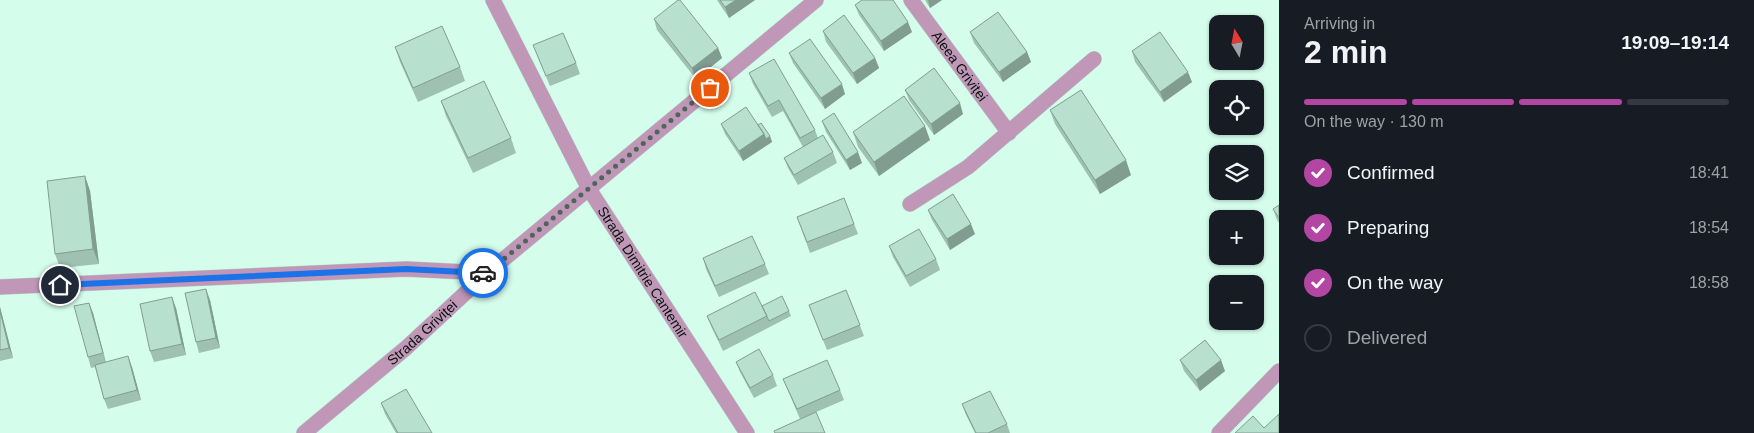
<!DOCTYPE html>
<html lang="en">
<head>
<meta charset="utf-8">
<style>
  body { margin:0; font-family:Arial,sans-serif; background:#242831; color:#f1f3f6; height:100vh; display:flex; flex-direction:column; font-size:19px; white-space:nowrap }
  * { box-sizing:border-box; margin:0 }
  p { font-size:16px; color:#9ea1a6 }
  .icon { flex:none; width:28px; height:28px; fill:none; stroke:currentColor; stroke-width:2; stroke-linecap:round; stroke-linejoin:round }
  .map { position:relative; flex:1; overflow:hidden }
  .side { display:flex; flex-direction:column; background:#171b24; width:475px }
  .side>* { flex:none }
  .needle { width:32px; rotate:350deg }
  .buttons { position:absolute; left:1209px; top:15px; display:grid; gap:10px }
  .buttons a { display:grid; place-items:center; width:55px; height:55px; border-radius:10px; background:#171b24; box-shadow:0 1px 4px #0004; font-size:25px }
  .pin { position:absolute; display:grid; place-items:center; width:42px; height:42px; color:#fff; margin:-21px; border:2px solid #fff; border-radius:50%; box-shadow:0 1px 5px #0007 }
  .courier { position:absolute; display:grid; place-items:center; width:50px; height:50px; margin:-25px; border:4px solid #1a73e8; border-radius:50%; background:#fff; color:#222; box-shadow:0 1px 6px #0007 }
  .headline em { font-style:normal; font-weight:800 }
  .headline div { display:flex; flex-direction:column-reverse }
  .headline { display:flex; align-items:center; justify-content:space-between; height:85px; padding:0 25px }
  h1 { font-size:32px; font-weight:800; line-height:38px }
  .bar { display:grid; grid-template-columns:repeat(4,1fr); gap:8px 5px; align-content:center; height:60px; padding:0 25px }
  .bar i { height:6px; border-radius:4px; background:#363941 }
  .bar .current { background:#b345a3 }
  .bar p { grid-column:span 4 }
  ol { padding:0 25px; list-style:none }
  li { display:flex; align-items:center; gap:15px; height:55px }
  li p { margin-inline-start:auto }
  li .icon { padding:5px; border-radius:50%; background:#b345a3; color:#fff; stroke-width:4 }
  li:last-child { color:#9ea1a6 }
  li i { width:28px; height:28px; border:2px solid #363941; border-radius:50% }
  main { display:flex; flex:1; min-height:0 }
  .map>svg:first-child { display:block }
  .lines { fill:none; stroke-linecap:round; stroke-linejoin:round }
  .minor-casing { stroke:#b4d8c8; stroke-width:16 }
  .minor { stroke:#c197b8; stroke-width:15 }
  .wall { fill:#9ec1b2 }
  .shaded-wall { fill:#819d91 }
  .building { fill:#b8e0cf; stroke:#819d91 }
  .done { stroke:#4e655b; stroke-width:5; stroke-dasharray:0 9 }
  .route { stroke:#1a73e8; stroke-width:6 }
  .labels { text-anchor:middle; stroke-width:4.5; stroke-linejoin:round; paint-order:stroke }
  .street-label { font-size:14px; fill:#05130d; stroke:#fff }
</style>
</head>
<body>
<main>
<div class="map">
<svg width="1279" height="433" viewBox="0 0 1279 433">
  <rect width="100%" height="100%" fill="#d5fdec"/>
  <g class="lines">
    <defs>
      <g id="minor">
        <path id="s1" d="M493 0 589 189 747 433"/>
        <path id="s2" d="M911 0 1009 133"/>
        <path d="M910 204 968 167 1094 59"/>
        <path d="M0 287 406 269 487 273"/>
        <path id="s3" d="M304 433 406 348 487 273 816 0"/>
        <path d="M1219 433 1279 371"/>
      </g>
    </defs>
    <!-- minor casing -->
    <use href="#minor" class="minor-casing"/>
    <!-- minor -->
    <use href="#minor" class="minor"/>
  </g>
  <!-- wall -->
  <path class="wall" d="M717 0H755L729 18Z
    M925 0H942L930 8Z
    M855 5 912 32 884 51 859 15Z
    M654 19 718 48 722 58 696 79 657 30Z
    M823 31 875 58 879 68 857 84 826 42Z
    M970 32 1027 52 1031 62 1003 82 974 43Z
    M533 45 576 63 580 74 550 86Z
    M395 47 460 67 465 81 418 102 400 62Z
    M1132 51 1192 82 1164 102 1135 62Z
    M789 53 845 94 825 109 793 63Z
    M749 73 815 130 818 138 833 152 837 163 798 185 788 168 784 158 803 147 783 111 772 117 753 84Z
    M905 90 963 114 934 135 909 100Z
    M441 101 511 138 516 153 473 173 446 116Z
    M1050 110 1131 175 1100 194 1055 124Z
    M822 121 862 163 850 170 826 132Z
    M721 124 758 125 770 136 772 142 743 161 725 134Z
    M853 132 930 140 879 176 858 147Z
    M85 176 90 191 99 264 60 268 55 254Z
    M844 198 858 234 810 253 797 217Z
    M1279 205V223L1277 220 1273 209Z
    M928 210 975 234 950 250 932 220Z
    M889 246 936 259 940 270 910 287 893 257Z
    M703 258 765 264 769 274 719 297 706 269Z
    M846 290 864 336 827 350 809 305Z
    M210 300 220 348 199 353 196 342Z
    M89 303 93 313 106 362 132 367 141 400 108 409 104 399 95 367 91 368 88 357Z
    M762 306 789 311 791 316 723 351 711 326 707 316Z
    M0 307 13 358 0 361Z
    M176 308 186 355 154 362 150 351Z
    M1180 360 1225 371 1200 391 1184 371Z
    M736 362 773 375 777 386 754 398 740 372Z
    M783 379 840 390 844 400 800 419Z
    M381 403 432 433H396L385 414Z
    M962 404 1007 424 1010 433H975L966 415Z"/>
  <!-- shaded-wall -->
  <path class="shaded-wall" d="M736 0H755L729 18 725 7Z
    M928 0H942L930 8Z
    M908 22 912 32 884 51 881 41Z
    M718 48 722 58 696 79 692 68Z
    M1027 52 1031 62 1003 82 999 72Z
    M875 58 879 68 857 84 853 73Z
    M1188 72 1192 82 1164 102 1160 92Z
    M842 84 845 94 825 109 821 98Z
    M960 103 963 114 934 135 931 124Z
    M925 126 930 140 879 176 874 162Z
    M764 134 770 136 772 142 743 161 739 151Z
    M858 152 862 163 850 170 846 160Z
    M1126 160 1131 175 1100 194 1095 180Z
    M85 176 90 191 99 264 93 249Z
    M971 224 975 234 950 250 947 239Z
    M206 289 210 300 220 348 216 338Z
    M172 297 176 308 186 355 182 344Z
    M89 303 93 313 106 364 103 353Z
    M0 307 13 358 9 348 0 311Z
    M128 356 132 367 141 400 137 390Z
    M1221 360 1225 371 1200 391 1196 380Z"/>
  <!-- building -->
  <path class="building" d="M678 0H680L718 48 692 68 654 19Z
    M720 0H736L725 7Z
    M862 0H893L908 22 881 41 855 5Z
    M998 12 1027 52 999 72 970 32Z
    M844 15 875 58 853 73 823 31Z
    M442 26 460 67 413 88 395 47Z
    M1160 32 1188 72 1160 92 1132 51Z
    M563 33 576 63 546 76 533 45Z
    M810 39 842 84 821 98 789 53Z
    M774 59 815 130 800 138 779 100 768 106 749 73Z
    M934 68 960 103 931 124 905 90Z
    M484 81 511 138 468 158 441 101Z
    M1081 90 1126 160 1095 180 1050 110Z
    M904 96 925 126 874 162 853 132Z
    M746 107 764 134 739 151 721 124Z
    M834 113 858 152 846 160 822 121Z
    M761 123 770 136 766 139 764 134 758 125Z
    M823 135 833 152 794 175 784 158Z
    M85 176 93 249 55 254 47 181Z
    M953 194 971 224 947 239 928 210Z
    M844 198 854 224 807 242 797 217Z
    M1279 205V218L1273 209Z
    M919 229 936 259 906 276 889 246Z
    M752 236 765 264 715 286 703 258Z
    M206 289 216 338 196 342 185 293Z
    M846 290 860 325 823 340 809 305Z
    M755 292 767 316 719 340 707 316Z
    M782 296 789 311 769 321 762 306Z
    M172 297 182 344 150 351 140 304Z
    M89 303 103 353 88 357 74 306Z
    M0 311 9 348 0 350Z
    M1205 340 1221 360 1196 380 1180 360Z
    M759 349 773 375 750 388 736 362Z
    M128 356 137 390 104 399 95 365Z
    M827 360 840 390 797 409 783 379Z
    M406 389 432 433H398L381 403Z
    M990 391 1007 424 988 433H976L962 404Z
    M816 412 825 433H775L774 431Z
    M1279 414V433H1235L1253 416 1264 428Z"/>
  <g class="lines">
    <!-- done -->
    <path class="done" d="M483 273H487L710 88"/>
    <!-- route -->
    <path class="route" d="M60 285 406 269 483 273"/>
  </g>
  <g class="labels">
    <!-- street labels -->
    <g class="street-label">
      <text dy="5" stroke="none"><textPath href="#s2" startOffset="82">Aleea Griviței</textPath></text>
      <text dy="5" stroke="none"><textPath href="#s1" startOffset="311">Strada Dimitrie Cantemir</textPath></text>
      <text dy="5" stroke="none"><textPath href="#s3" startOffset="155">Strada Griviței</textPath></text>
    </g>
  </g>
</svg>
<div class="buttons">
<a><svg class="needle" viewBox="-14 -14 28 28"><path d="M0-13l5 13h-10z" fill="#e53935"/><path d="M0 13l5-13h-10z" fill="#9ea1a6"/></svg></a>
<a><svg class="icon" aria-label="locate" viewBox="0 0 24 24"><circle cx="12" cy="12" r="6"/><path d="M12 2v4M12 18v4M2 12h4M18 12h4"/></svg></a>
<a><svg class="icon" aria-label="layers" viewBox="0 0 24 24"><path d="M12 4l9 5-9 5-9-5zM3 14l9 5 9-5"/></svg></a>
<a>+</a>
<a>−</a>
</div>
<div class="pin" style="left:710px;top:88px;background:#ea580c"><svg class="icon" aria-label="bag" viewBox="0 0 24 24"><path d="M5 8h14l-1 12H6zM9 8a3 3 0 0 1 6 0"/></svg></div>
<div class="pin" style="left:60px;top:285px;background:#1f2937"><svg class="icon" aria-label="home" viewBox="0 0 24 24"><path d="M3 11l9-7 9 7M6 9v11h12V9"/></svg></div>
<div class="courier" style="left:483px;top:273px"><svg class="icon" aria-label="car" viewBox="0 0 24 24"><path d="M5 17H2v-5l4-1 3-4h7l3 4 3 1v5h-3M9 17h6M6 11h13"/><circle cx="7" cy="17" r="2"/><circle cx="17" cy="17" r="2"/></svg></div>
</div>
<section class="side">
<div class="headline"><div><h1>2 min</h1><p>Arriving in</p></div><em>19:09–19:14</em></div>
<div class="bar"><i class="current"></i><i class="current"></i><i class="current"></i><i></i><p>On the way · 130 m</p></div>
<ol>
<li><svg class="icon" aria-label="check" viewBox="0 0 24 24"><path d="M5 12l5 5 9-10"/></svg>Confirmed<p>18:41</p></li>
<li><svg class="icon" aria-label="check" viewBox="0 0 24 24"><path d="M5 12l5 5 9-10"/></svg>Preparing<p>18:54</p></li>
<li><svg class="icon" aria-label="check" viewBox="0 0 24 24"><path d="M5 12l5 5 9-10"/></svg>On the way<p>18:58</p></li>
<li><i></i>Delivered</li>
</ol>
</section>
</main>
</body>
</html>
